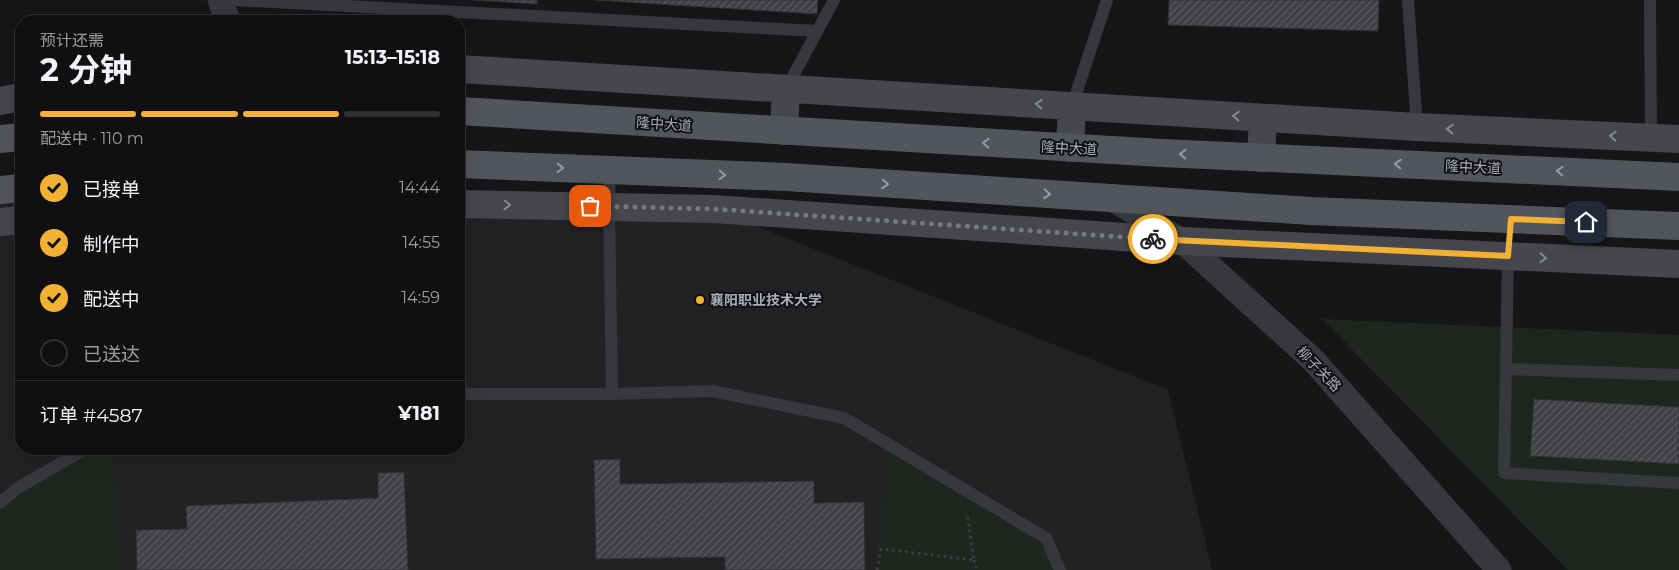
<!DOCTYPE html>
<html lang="zh">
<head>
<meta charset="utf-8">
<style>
  body { margin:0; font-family:Montserrat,"Noto Sans SC",sans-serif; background:#19191b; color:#f1f3f6; height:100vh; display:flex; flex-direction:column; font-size:19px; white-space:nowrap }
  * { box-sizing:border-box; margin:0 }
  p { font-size:16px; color:#9c9d9f }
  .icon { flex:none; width:28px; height:28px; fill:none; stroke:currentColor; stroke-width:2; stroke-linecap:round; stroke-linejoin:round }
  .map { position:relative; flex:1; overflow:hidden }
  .drawer { position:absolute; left:15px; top:15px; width:450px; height:440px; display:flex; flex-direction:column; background:#101012; border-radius:20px; box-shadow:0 5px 20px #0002,0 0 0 1px #303032 }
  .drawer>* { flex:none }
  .pin { position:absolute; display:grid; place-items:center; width:42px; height:42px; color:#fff; margin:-21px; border-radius:10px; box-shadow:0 2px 8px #0006 }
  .courier { position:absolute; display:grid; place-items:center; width:50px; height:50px; margin:-25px; border:4px solid #f2b134; border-radius:50%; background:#fff; color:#222; box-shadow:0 1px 6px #0007 }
  .headline em { font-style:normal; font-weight:700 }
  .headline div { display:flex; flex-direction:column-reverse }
  .headline { display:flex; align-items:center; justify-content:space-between; height:85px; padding:0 25px }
  h1 { font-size:32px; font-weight:700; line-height:38px }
  .bar { display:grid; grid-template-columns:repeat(4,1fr); gap:8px 5px; align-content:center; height:60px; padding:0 25px }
  .bar i { height:6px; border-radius:4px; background:#303032 }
  .bar .selected { background:#f2b134 }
  .bar p { grid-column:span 4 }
  .line { display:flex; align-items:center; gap:12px; padding:0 25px; border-top:1px solid #303032 }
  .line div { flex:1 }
  ol { padding:0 25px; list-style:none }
  li { display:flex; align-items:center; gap:15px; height:55px }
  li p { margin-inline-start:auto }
  li .icon { padding:5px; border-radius:50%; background:#f2b134; color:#111; stroke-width:4 }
  li:last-child { color:#9c9d9f }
  li i { width:28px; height:28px; border:2px solid #303032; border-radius:50% }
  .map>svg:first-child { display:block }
  .built { fill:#222225 }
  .green { fill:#1e261f }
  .building { fill:url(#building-hatch); stroke:#303034 }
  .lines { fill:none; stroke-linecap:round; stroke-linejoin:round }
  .path { stroke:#3d3f44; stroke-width:3; stroke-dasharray:2.5 4; stroke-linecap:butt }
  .lane { stroke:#37383d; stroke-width:12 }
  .street { stroke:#37383d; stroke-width:25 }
  .secondary { stroke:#45474d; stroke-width:28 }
  .primary { stroke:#53555c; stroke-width:28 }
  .oneway { stroke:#858993 }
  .oneway2 { stroke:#979ba6 }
  .done { stroke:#757880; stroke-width:5; stroke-dasharray:0 9 }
  .route { stroke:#f2b134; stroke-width:6 }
  .poi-dot { fill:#f2b134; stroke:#111113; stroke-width:2 }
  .labels { text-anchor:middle; stroke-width:4; stroke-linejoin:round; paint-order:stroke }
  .street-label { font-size:14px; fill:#a8adb8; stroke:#111113 }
  .poi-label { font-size:14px; font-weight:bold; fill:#a8adb8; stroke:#111113; text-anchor:start }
</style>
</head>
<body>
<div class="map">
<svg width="1679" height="570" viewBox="0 0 1679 570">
  <defs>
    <pattern id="building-hatch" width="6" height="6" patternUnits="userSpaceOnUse" patternTransform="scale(1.25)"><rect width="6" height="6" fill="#404145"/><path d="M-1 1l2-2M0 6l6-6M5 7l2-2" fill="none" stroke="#595a5e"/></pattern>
  </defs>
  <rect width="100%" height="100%" fill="#161618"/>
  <!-- built -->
  <path class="built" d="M21 188V449H459V204L714 209 1168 390 1212 570H0V190Z"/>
  <!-- green -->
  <path class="green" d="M1322 319 1679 335V570H1568Z
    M888 444 1046 538 1060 570H877L881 549Z
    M85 449H114L120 570H0V503Z"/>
  <!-- building -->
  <path class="building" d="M473 0H537V4Z
    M594 0H818L817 14Z
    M1169 0H1379L1378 31 1168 25Z
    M1534 399 1679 407V464L1530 456Z
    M620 459V484L814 481V503L864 502 865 570H725V557L596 559 594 460Z
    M404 472 408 570H137L136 530 187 529 186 506 378 498V473Z"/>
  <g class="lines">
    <!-- path -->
    <path class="path" d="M974 560 977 570
      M877 570 881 549 974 560 967 514"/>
    <!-- lane -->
    <path class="lane" d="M233 0 817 31
      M1408 0 1417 127
      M1650 0 1651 138
      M786 89 834 0
      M1072 106 1107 0
      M610 170 609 207 612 394
      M1508 256 1504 473 1679 483
      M1506 369 1679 375
      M459 394H612L712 391 844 418 1046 538 1060 570
      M0 503 16 489 85 449"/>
    <!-- street -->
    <path class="street" d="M220 0 228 21
      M1112 199 1182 241 1313 360 1499 570"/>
    <!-- secondary -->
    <path class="secondary" d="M459 69 1417 127 1679 139
      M0 101 21 97
      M784 131 786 89
      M1070 148 1072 106
      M1261 158 1263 118
      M459 204 714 209 1182 241 1679 264
      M0 222 21 220"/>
    <!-- primary -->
    <path class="primary" d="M459 111 1162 153 1679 177
      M0 139 21 137
      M459 164 786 177 1311 211 1679 226
      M0 190 21 188"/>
  </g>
  <!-- one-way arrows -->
  <defs><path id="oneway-chevron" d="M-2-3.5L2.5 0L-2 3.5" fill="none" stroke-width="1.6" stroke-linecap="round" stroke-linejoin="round" transform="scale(1.25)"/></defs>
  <g class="oneway">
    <use href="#oneway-chevron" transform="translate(1039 104) rotate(-176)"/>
    <use href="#oneway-chevron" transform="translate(1236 116) rotate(-177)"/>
    <use href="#oneway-chevron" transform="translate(1450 129) rotate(-177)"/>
    <use href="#oneway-chevron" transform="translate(1613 136) rotate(-177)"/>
    <use href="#oneway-chevron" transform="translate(507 205) rotate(1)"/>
    <use href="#oneway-chevron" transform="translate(1543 258) rotate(3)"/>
  </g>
  <g class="oneway2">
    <use href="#oneway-chevron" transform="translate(986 143) rotate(-177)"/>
    <use href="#oneway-chevron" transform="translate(1183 154) rotate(-177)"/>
    <use href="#oneway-chevron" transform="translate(1398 164) rotate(-177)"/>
    <use href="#oneway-chevron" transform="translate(560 168) rotate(2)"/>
    <use href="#oneway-chevron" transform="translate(1560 171) rotate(-177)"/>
    <use href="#oneway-chevron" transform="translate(722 175) rotate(2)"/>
    <use href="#oneway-chevron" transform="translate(885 184) rotate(4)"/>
    <use href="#oneway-chevron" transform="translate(1047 194) rotate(4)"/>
  </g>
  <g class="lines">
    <!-- done -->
    <path class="done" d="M590 206 714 209 1153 239"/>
    <!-- route -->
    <path class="route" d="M1153 239 1508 256 1511 219 1586 222"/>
  </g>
  <!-- markers -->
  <circle class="poi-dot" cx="700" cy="300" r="5"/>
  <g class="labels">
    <!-- street labels -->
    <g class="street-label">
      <text transform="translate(664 124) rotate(4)" y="5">隆中大道</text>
      <text transform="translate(1069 148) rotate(3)" y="5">隆中大道</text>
      <text transform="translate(1473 167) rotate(3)" y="5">隆中大道</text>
      <text transform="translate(1319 369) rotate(46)" y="5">柳子关路</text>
    </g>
    <!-- poi labels -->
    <g class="poi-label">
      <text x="710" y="305">襄阳职业技术大学</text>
    </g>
  </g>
</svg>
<div class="pin" style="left:590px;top:206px;background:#ea580c"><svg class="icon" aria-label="bag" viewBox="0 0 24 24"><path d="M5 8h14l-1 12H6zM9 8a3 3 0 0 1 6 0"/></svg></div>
<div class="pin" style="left:1586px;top:222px;background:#1f2937"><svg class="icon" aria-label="home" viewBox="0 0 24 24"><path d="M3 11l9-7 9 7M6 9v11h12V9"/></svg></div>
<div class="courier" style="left:1153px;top:239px"><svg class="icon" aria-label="bike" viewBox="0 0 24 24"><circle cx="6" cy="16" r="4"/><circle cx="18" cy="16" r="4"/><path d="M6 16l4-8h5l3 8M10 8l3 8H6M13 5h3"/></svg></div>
<section class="drawer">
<div class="headline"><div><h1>2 分钟</h1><p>预计还需</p></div><em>15:13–15:18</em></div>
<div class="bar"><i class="selected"></i><i class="selected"></i><i class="selected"></i><i></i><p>配送中 · 110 m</p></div>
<ol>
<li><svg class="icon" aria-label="check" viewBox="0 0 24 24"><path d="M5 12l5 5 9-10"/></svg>已接单<p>14:44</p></li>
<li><svg class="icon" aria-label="check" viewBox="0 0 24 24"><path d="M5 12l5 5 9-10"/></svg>制作中<p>14:55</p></li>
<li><svg class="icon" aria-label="check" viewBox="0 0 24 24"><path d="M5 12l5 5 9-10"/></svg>配送中<p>14:59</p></li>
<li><i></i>已送达</li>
</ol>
<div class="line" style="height:65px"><div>订单 #4587</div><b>¥181</b></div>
</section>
</div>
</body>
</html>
